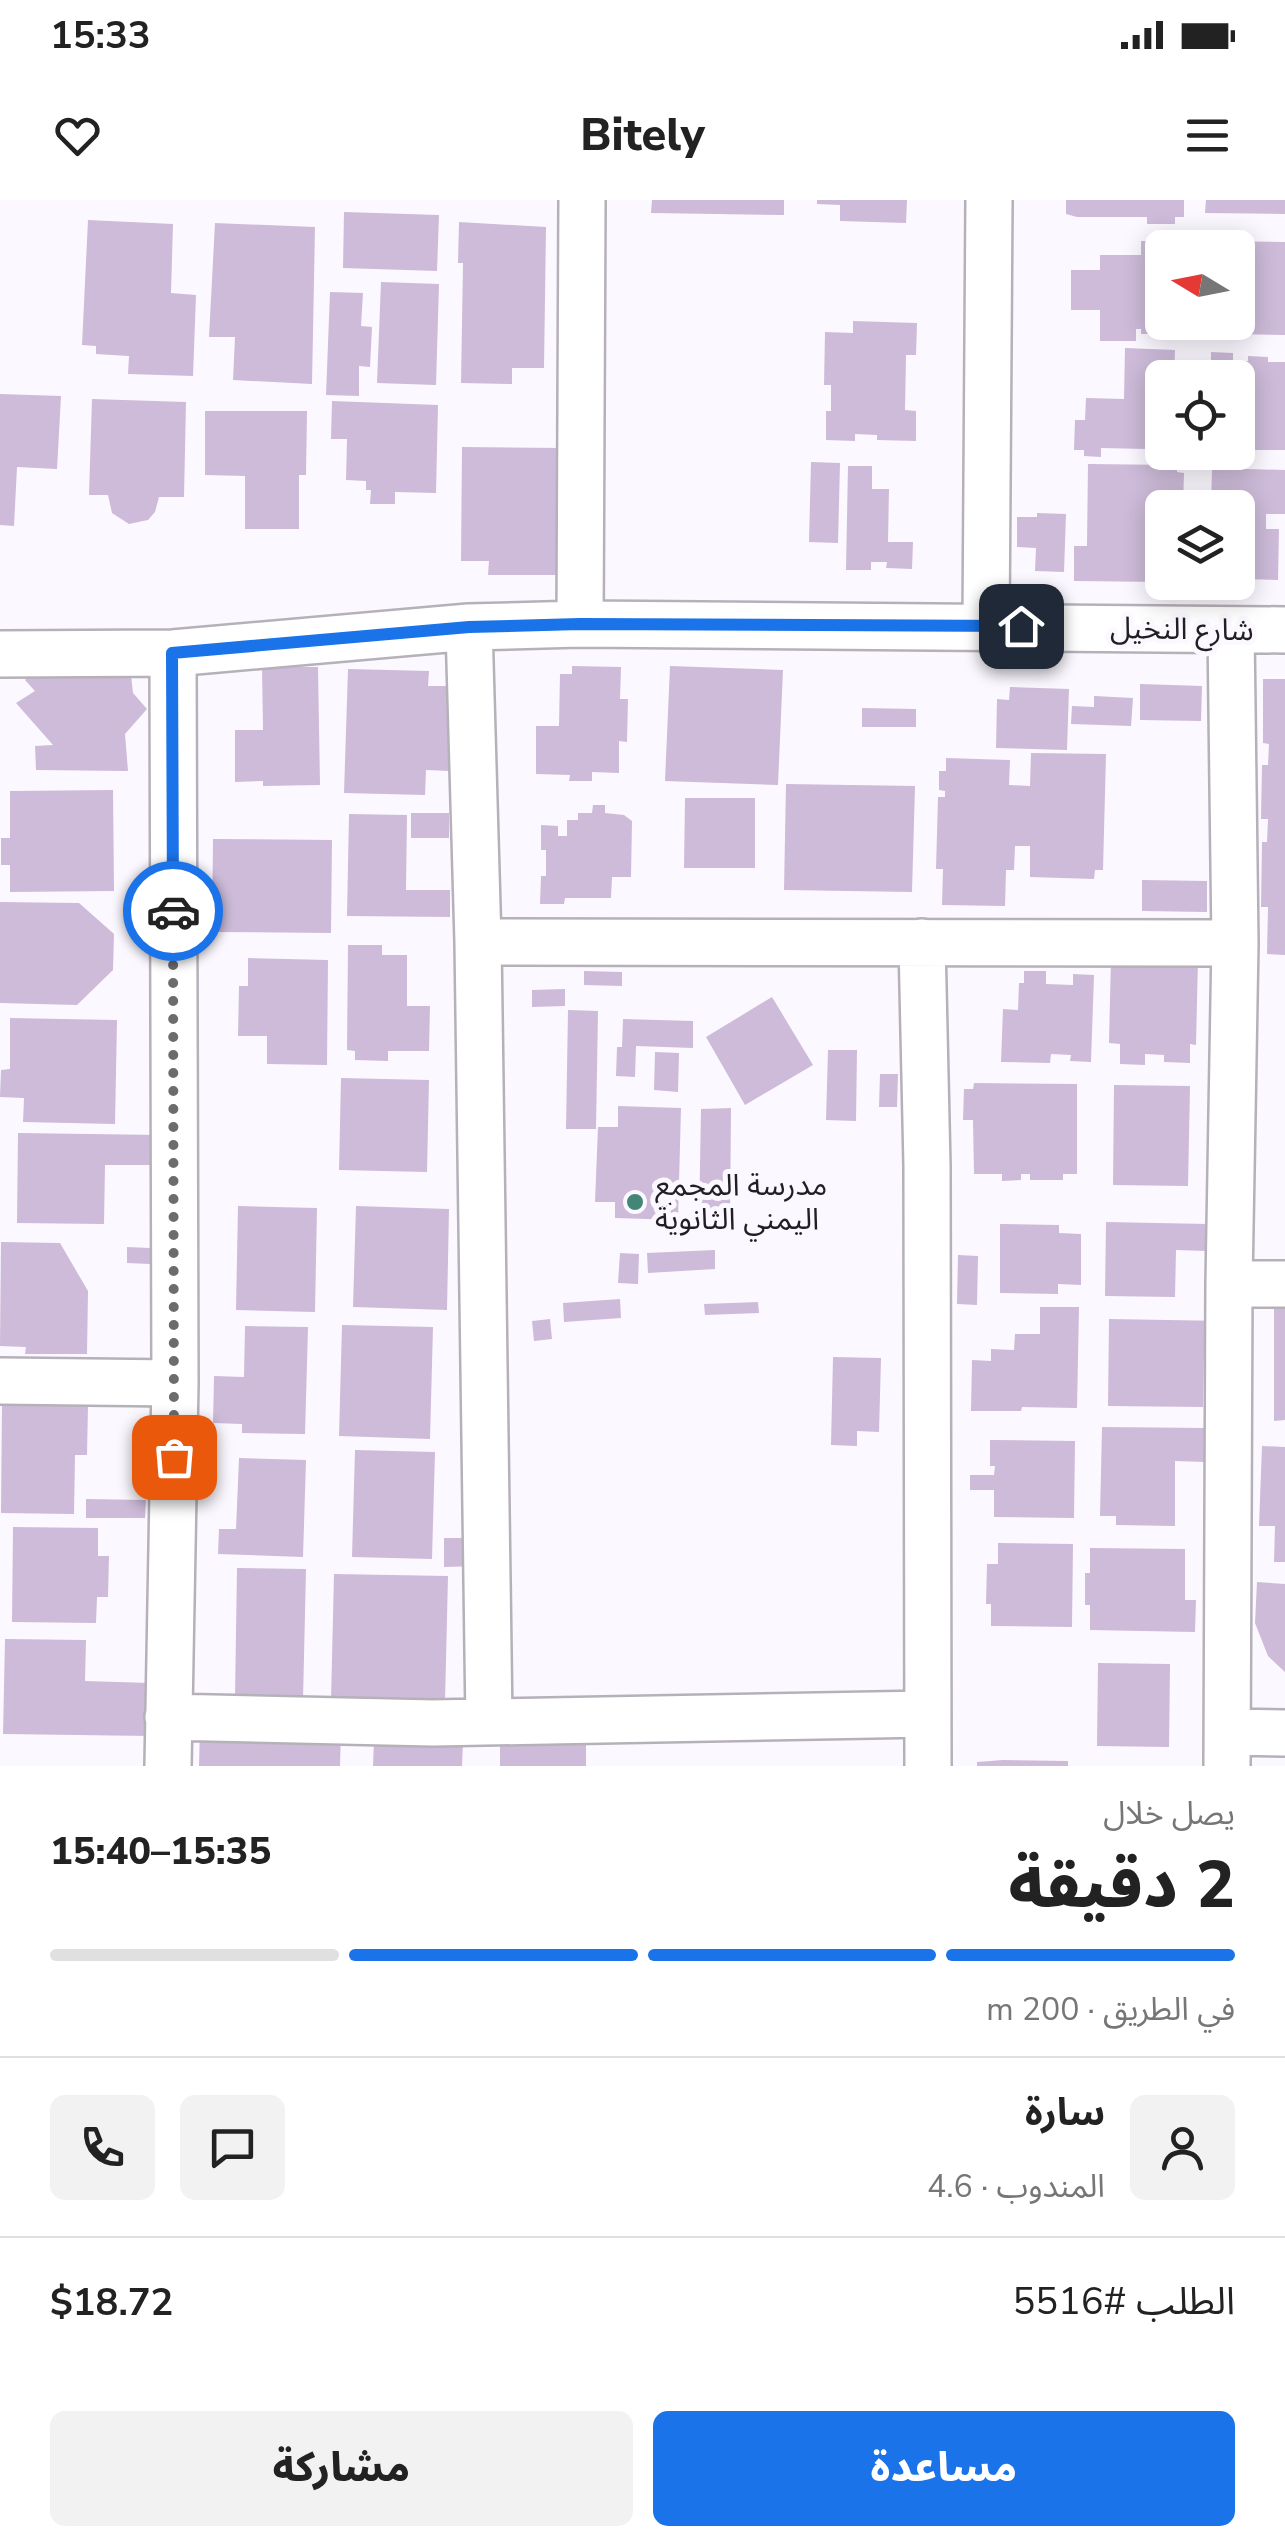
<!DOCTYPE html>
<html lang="ar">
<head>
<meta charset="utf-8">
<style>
  body { margin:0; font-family:"Nunito Sans","Noto Sans Arabic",sans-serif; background:#f2f2f2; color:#222; direction:rtl; height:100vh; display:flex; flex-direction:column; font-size:38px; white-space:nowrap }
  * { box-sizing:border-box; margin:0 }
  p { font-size:32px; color:#767676 }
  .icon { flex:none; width:55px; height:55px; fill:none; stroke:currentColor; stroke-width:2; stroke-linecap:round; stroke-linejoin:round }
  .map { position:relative; height:1566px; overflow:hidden; direction:ltr }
  .drawer { display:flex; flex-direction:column; background:#fff; flex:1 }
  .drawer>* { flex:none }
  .needle { width:65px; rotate:280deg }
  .fabs { position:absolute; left:1145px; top:30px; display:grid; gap:20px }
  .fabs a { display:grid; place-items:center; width:110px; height:110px; border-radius:15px; background:#fff; box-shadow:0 5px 25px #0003; font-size:50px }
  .pin { position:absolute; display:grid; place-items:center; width:85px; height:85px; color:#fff; margin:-42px; border-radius:20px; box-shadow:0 5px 15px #0006 }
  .courier { position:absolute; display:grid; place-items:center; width:100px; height:100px; margin:-50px; border:8px solid #1a73e8; border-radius:50%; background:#fff; color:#222; box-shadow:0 2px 12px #0007 }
  .headline em { font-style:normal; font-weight:800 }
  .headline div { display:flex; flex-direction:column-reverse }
  .headline { display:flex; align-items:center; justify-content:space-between; height:170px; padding:0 50px }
  h1 { font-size:65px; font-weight:800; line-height:75px }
  .bar { display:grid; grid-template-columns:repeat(4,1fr); gap:15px 10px; align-content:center; height:120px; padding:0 50px }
  .bar i { height:12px; border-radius:8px; background:#e0e0e0 }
  .bar .current { background:#1a73e8 }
  .bar p { grid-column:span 4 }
  .line { display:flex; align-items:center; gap:25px; padding:0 50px; border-top:2px solid #e0e0e0 }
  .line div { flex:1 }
  .round { display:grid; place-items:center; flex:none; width:105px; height:105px; border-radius:15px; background:#f2f2f2 }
  .action { display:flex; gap:20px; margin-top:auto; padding:20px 50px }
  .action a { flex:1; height:115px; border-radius:15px; background:#1a73e8; color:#fff; font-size:40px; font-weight:800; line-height:115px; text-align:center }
  .action a+a { background:#f2f2f2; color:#222 }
  .status { display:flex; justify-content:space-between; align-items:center; height:70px; padding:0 50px; background:#fff; direction:ltr }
  .status svg { height:28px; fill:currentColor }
  header { display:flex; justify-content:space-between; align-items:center; height:130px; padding:0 50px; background:#fff; font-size:45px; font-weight:800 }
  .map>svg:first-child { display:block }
  .building { fill:#cdbbd9 }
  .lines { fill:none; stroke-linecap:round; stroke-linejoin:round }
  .minor-casing { stroke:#b6b1b9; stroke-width:50 }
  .minor { stroke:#fff; stroke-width:45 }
  .done { stroke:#6e6b6f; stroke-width:10; stroke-dasharray:0 18 }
  .route { stroke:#1a73e8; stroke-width:12 }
  .poi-dot { fill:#438577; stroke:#fcf8ff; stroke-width:4 }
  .labels { text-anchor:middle; stroke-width:10; stroke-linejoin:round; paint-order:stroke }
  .street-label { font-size:30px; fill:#211f22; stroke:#fcf8ff }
  .poi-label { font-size:30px; fill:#211f22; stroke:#fcf8ff; text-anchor:start }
</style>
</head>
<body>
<div class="status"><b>15:33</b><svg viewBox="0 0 49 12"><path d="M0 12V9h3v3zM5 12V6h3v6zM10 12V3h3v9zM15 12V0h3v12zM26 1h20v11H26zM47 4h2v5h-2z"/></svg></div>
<header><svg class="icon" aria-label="menu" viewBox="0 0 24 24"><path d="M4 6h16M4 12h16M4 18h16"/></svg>Bitely<svg class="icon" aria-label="heart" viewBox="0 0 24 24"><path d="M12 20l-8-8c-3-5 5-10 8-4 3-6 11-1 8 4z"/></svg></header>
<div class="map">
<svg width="1285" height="1566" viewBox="0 0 1285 1566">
  <rect width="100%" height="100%" fill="#fcf8ff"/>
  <!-- building -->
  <path class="building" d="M652 0H784V15L651 13Z
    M817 0H907L906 23 840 21V5L817 4Z
    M1066 0H1184V17H1175V24H1147V17H1077L1066 14Z
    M1206 0H1285V14L1205 13Z
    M344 12 439 15 437 71 343 68Z
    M88 20 173 24 171 93 196 95 193 176 128 174 129 156 96 154V146L82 145Z
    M459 22 546 27 544 168H512V184L461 183 463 63H458Z
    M215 23 315 27 312 184 233 180 235 137H209Z
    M1141 41H1180V48H1162V122H1166V134H1141V129H1136V141H1100V110H1071V70H1100V55H1141Z
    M1205 41 1285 42V135L1232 134V122H1238V48H1205Z
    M381 82 439 84 436 185 377 183Z
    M330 92 363 93 361 126 372 127 370 167 359 166V196L326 195Z
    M853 121 917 123 916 155H906L905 210 916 211V241L877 240V235L855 234V241L826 240V211H831V185H824L825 132 853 133Z
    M1125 148 1175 150 1174 178H1162V224H1147L1146 249 1101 248V257L1084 256V250H1074L1075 220H1085L1086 198 1124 199Z
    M1211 152 1233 153V161H1248V156L1268 157V162H1285V250H1238V178H1211Z
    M0 194 61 196 57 269 17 267 14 326 0 325Z
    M92 199 186 202 184 297H159L155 312 148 320 129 324 112 313 108 295H89Z
    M332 201 438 205 436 293 395 292V304H370L371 290H366V281L346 280 347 239H331Z
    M205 211H307L306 275H299V329H245V276L205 275Z
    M462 247 563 248 564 375H488L489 361H461Z
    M811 262 840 263 838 343 809 342Z
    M1088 264 1177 265V272L1184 273 1183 308H1162V382L1074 381V346H1087Z
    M848 266H872V289H889L888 342H913L912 369 886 368 887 362H871V370H846Z
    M1212 268 1285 270V314H1266V329H1279L1278 380 1238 379V308H1211Z
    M1037 313 1066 314 1064 372 1035 371 1036 348 1017 347V317H1037Z
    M38 465 130 466 133 493 147 509 125 534 128 571 36 570 35 546 53 545 16 503 35 491 25 480Z
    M572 466 621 467 620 499H628L627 542 619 541V573L592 572V581H569L570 575 536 574V526H559L560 474H572Z
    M670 466 783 470 778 585 665 581Z
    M262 467H318L320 585 263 586V581L235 582V530H263Z
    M348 469 429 471 428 486H451L449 571 426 570 425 595 344 593Z
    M1263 479H1285V755L1267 754 1268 707H1261L1262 642H1267L1268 619H1261L1262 565H1268L1269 544 1263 543Z
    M1140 484 1202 486 1201 521 1140 520Z
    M1010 487 1069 489 1067 550 996 548 997 499 1009 500Z
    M1094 496 1133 498 1131 526 1071 524 1072 506 1094 507Z
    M862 508 916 509V527H862Z
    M1031 553 1106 554 1103 670H1095L1094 679 1030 677V646H1015L1014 670H1006L1005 706 942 705 943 669H936L938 597H945V591L939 590V571H946V558L1010 560 1009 585 1030 586Z
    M786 584 915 586 912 692 784 690Z
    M113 590 114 691 10 692V665H1V638H10V591Z
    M685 598H755V668H684Z
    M593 605H605V613L624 615 632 621 631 677H612L611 698H565L564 704H540L541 676H546V650H541V625L558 626V636H567V620H578V613H592Z
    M411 613H449V638H411Z
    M349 614 407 615 406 690H450V717L347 716Z
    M213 639 332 640 331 733 212 732Z
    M1142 680 1207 681V712L1142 711Z
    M0 702 79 703 114 734 113 770 77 805 0 803Z
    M348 745H382V755H407V806H430L429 851H388V861L355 860V851L347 850Z
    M248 758 328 760 327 865 267 864V836H238L239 786H248Z
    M1111 758 1198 760 1196 845 1190 844V863L1164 862V855L1145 854V865L1120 864V844L1109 843Z
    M584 771 622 772V786L584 785Z
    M1024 771H1046V784L1073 785V774L1094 775 1091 862 1070 861 1071 855 1051 854 1050 863 1001 862 1003 809 1018 810 1019 783H1024Z
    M565 789V806L532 807V790Z
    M772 797 813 865 745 905 706 837Z
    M568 810 598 811 596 929H566Z
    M10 818 117 820 115 924 23 922 24 898 0 897 1 870 10 869Z
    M623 819 693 821V848L636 846 635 877 616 876 617 847H622Z
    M828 850H857L856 921 826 920Z
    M655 852 679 853 678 892 654 890Z
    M880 874H898L897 907H879Z
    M341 878 429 880 427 972 339 970Z
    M974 883 1077 884V974H1063V980H1030V974H1021V980L1002 981V974H974L973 920H963L964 889H973Z
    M1114 885 1190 886 1188 986 1113 985Z
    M618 906 681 908 678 1020 615 1018V1002H595L598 927H618Z
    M731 908 730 1022H699L701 909Z
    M18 933 161 935V965H105L104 1024 17 1023Z
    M238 1006 317 1008 315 1112 236 1110Z
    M356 1006 449 1009 447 1110 353 1107Z
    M1106 1022 1208 1024 1207 1051 1176 1050 1175 1097 1105 1096Z
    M1000 1024 1059 1025V1033L1081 1034V1085L1058 1084V1094L1000 1093Z
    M1 1042 60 1043 88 1091 87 1154H25L26 1147 0 1146Z
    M127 1047 150 1048V1064L127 1063Z
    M715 1050V1069L648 1073 647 1053Z
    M620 1053 639 1054 638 1084 618 1083Z
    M958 1055 978 1056 977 1105 957 1104Z
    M620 1099 621 1118 564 1122 563 1103Z
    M758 1102 759 1113 705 1115 704 1104Z
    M1274 1103H1285V1220L1274 1221Z
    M1040 1107H1079L1077 1208 1022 1207 1021 1211H971L972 1160 991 1161V1149L1014 1150 1015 1134H1040Z
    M550 1119 552 1139 534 1141 532 1121Z
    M1109 1119 1226 1121 1225 1150H1204L1203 1207 1108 1206Z
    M342 1125 433 1127 430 1239 339 1236Z
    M245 1126 308 1127 305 1234 242 1233V1224L213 1223 214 1176 244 1177Z
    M833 1157 881 1158 879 1232 857 1231V1246L831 1245Z
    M2 1204 88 1205 87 1255H75L74 1314 1 1313Z
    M1102 1227 1206 1228V1262L1175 1261V1326L1116 1325V1316H1100Z
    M990 1240 1075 1241 1074 1318 994 1317V1290H970V1275H994L995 1266H990Z
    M1262 1246 1285 1247V1362H1274L1275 1326H1259Z
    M355 1250 435 1252 432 1359 352 1357Z
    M239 1258 306 1260 303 1357 218 1354 219 1329H236Z
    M86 1299 146 1300 145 1318H86Z
    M13 1327 98 1328V1356H109L108 1397H97L96 1423 12 1422Z
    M444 1338H480L479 1366 444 1367Z
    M998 1343 1073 1344 1072 1427 991 1426V1404H986L987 1364H998Z
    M1090 1348 1185 1349V1400H1196L1195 1432 1090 1430V1405H1085V1373H1090Z
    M237 1368 306 1369 303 1500 235 1498Z
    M334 1374 448 1376 445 1502 331 1500Z
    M1257 1382 1285 1384V1472L1268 1456 1255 1423Z
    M5 1439 86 1440 85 1481 150 1483V1536L3 1534Z
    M1098 1463 1170 1464 1169 1547 1097 1546Z
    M200 1526 341 1529 340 1566H199Z
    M500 1533 546 1542 586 1543V1566H500Z
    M374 1540 463 1542 462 1566H373Z
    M1003 1560 1068 1561V1566H977V1562Z"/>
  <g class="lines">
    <defs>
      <path id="minor" d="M580 424 582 0
        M986 425 989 0
        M469 427 478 742 489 1522
        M0 454 173 453 469 427 580 424 1285 430
        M478 742 1235 743
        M922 742 927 966 928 1566
        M1229 1084H1285
        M0 1181 175 1183
        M168 1517 433 1523 928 1514
        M1228 1532 1285 1533
        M168 1566 175 1183 173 453
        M1227 1566 1229 1084 1235 743 1231 430"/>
    </defs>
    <!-- minor casing -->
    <use href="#minor" class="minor-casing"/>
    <!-- minor -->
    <use href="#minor" class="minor"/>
  </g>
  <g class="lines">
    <!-- done -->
    <path class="done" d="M173 711 174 1257"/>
    <!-- route -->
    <path class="route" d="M173 711 172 453 469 427 580 424 1021 426"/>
  </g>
  <!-- markers -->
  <circle class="poi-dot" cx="635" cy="1002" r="10"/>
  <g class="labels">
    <!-- street labels -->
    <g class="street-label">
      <text transform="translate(1182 429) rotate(1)" y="10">شارع النخيل</text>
    </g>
    <!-- poi labels -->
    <g class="poi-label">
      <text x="655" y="995">مدرسة المجمع<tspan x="655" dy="34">اليمني الثانوية</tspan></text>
    </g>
  </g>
</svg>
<div class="fabs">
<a><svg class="needle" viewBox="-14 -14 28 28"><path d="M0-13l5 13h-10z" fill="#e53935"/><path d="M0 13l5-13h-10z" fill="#767676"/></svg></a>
<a><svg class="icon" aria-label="locate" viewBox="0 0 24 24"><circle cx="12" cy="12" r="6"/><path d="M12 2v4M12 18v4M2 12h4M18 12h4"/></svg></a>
<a><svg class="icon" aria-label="layers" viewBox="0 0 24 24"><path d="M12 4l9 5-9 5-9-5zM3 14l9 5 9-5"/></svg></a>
</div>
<div class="pin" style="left:174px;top:1257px;background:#ea580c"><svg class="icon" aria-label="bag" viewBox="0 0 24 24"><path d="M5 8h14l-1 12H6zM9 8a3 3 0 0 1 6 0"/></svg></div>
<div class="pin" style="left:1021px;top:426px;background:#1f2937"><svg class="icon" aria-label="home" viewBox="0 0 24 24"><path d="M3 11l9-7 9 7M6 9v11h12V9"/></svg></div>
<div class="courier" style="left:173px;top:711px"><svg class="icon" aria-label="car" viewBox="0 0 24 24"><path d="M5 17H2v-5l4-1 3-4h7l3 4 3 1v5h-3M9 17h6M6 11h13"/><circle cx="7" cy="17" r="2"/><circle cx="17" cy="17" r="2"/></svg></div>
</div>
<section class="drawer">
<div class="headline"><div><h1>2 دقيقة</h1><p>يصل خلال</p></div><em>15:35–15:40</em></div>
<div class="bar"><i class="current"></i><i class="current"></i><i class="current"></i><i></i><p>في الطريق · 200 m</p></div>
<div class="line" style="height:180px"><a class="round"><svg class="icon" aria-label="person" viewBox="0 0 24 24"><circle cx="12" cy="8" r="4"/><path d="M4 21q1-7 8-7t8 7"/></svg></a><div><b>سارة</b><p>المندوب · 4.6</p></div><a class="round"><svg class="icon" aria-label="chat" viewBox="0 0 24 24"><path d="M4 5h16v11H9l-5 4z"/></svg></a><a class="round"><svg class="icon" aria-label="phone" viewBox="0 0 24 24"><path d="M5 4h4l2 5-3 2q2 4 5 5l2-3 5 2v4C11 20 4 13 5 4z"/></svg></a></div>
<div class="line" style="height:130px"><div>الطلب #5516</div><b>$18.72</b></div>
<div class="action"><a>مساعدة</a><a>مشاركة</a></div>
</section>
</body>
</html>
